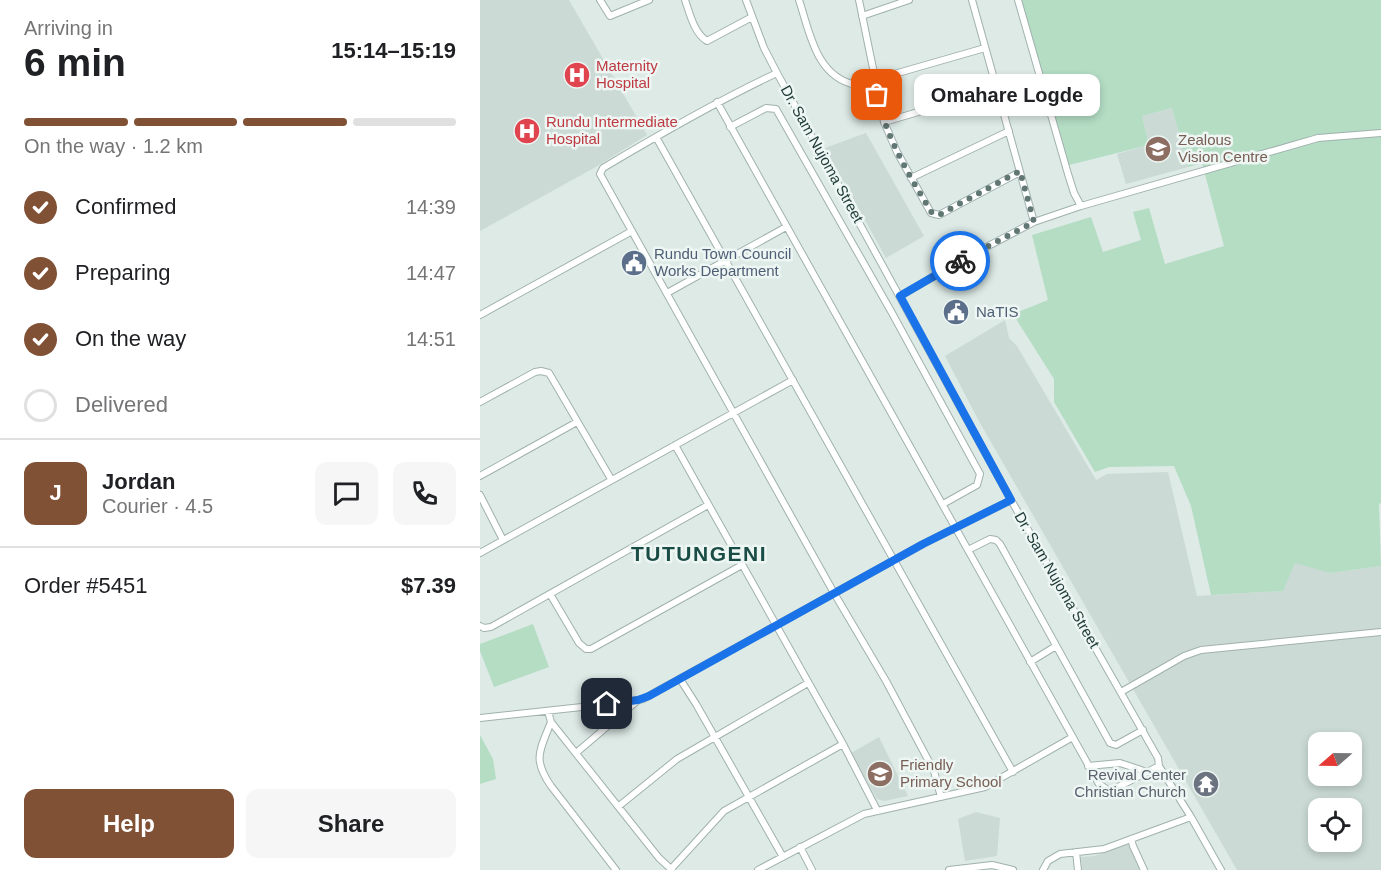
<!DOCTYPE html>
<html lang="en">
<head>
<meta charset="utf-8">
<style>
  body { margin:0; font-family:Helvetica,sans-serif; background:#f6f6f6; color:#202124; height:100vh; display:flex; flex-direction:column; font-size:22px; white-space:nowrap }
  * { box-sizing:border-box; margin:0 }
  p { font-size:20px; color:#757577 }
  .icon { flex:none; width:33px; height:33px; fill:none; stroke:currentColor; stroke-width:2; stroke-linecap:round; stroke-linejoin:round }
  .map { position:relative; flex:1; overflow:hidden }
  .side { display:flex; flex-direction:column; background:#fff; width:480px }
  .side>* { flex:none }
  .needle { width:39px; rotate:250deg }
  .tools { position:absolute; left:828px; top:732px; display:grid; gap:12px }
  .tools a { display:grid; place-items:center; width:54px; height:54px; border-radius:12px; background:#fff; box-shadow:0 3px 9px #0003; font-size:30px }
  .pin { position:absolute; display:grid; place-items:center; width:51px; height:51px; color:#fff; margin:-26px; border-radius:12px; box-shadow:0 3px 9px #0006 }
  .courier { position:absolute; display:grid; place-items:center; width:60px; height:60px; margin:-30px; border:4px solid #1a73e8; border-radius:50%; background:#fff; color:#222; box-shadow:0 2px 8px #0007 }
  .bubble { position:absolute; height:42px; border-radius:12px; background:#fff; box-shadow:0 3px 9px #0003; font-size:20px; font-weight:600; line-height:42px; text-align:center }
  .headline em { font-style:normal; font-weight:600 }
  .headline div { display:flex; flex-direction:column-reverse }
  .headline { display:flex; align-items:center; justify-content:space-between; height:102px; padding:0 24px }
  h1 { font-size:39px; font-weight:600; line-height:45px }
  .bar { display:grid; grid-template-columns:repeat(4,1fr); gap:9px 6px; align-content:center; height:72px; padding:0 24px }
  .bar i { height:8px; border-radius:4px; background:#e0e0e0 }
  .bar .current { background:#815136 }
  .bar p { grid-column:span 4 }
  .line { display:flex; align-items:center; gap:15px; padding:0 24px; border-top:2px solid #e0e0e0 }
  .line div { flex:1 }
  .round { display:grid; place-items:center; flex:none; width:63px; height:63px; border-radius:12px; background:#f6f6f6 }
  ol { padding:0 24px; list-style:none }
  li { display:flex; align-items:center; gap:18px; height:66px }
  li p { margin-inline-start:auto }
  li .icon { padding:6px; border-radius:50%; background:#815136; color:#fff; stroke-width:4 }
  li:last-child { color:#757577 }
  li i { width:33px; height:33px; border:3px solid #e0e0e0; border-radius:50% }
  .button { display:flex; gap:12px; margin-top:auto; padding:12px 24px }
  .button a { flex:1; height:69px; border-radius:12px; background:#815136; color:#fff; font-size:24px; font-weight:600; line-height:69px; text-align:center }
  .button a+a { background:#f6f6f6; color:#202124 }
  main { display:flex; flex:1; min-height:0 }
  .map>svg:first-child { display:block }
  .built { fill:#cbdad5; fill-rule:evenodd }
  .green { fill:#b4ddc4 }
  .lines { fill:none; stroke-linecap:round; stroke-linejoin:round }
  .minor-casing { stroke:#a0b1ae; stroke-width:8 }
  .minor { stroke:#fff; stroke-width:6 }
  .done { stroke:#617774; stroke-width:6; stroke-dasharray:0 10.8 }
  .route { stroke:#1a73e8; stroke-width:8 }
  .labels { text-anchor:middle; stroke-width:5; stroke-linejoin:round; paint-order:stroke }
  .health-label { font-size:15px; fill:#be3a42; stroke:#edf6f3; text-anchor:start }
  .education-label { font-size:15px; fill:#785e54; stroke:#edf6f3; text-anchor:start }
  .street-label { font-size:15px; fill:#1e3936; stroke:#edf6f3 }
  .service-label { font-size:15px; fill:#4e5e75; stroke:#edf6f3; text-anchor:start }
  .worship-label { font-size:15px; fill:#5b616d; stroke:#edf6f3; text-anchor:end }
  .district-label { font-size:21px; font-weight:bold; letter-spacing:1.5px; fill:#1a4c46; stroke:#edf6f3 }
</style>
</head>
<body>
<main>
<section class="side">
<div class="headline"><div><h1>6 min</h1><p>Arriving in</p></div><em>15:14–15:19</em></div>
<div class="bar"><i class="current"></i><i class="current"></i><i class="current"></i><i></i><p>On the way · 1.2 km</p></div>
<ol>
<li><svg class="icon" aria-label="check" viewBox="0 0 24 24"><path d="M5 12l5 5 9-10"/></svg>Confirmed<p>14:39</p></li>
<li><svg class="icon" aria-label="check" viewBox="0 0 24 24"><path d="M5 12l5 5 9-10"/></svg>Preparing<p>14:47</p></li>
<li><svg class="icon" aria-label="check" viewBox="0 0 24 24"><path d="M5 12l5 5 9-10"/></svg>On the way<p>14:51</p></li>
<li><i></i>Delivered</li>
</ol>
<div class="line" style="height:108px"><b class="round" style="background:#815136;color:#fff">J</b><div><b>Jordan</b><p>Courier · 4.5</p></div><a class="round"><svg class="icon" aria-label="chat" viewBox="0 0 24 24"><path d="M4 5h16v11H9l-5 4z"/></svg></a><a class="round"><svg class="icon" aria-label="phone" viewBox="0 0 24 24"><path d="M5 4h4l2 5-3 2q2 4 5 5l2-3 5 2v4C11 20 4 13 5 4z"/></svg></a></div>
<div class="line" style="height:78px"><div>Order #5451</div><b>$7.39</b></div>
<div class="button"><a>Help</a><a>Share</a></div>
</section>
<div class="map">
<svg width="901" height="870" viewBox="0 0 901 870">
  <rect width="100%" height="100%" fill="#ddeae6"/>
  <!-- built -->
  <path class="built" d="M0 0H89L167 135 114 168 0 231Z
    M692 108 708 167 646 184 637 154 669 145 662 116Z
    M386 133 444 236 406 258 345 148Z
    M525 320 529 338 537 346 616 480 627 474 688 472 717 596 802 591 815 562 850 573 901 566V870H757L500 423 465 356ZM838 742H872V776H838ZM838 808H872V842H838Z
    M399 737 428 796 404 801 397 799 371 753Z
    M496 812 520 818 517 856 485 861 478 819Z
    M648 844 662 870H602L601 857 614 856Z"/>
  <!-- green -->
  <path class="green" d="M541 0H901V503L899 504 901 566 850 573 815 563 803 591 731 595 711 506 694 466 629 467 615 472 574 402V379L533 314 568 300 552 235 611 217 623 252 661 240 653 212 669 208 685 264 744 246 722 163 708 167 692 108 662 116 669 145 589 165 561 75Z
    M53 624 69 667 14 687 0 651V644Z
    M0 735 13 759 16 779 0 784Z"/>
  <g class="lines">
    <defs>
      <path id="minor" d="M120 0 130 16 169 0
        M205 0C210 14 214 33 227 41L272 17
        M266 0 284 48 297 73 531 500 678 758 679 766 711 817 741 870
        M319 0C330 33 336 77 376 85L505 48
        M379 0 404 122 417 152 451 213 459 215 540 172
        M492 0 554 222
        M538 0 588 174 594 193 601 206
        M382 16 429 0
        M297 73C237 101 180 134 123 168L120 174 354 593 406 681 454 771 461 797
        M237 102 619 784 628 790H632L679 766
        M404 122 558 77
        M250 127 286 108 296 109 412 313 500 474 497 485 463 504
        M176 137 533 772
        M431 178 529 131
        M187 293 306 227
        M420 296 493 254 554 222 601 206 838 138 901 133
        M0 315 152 231
        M0 402 55 372 61 371 69 373 131 479
        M195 445 363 744 397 810
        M0 476 97 422
        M0 495 23 540
        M488 550 510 539 516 540 520 544 630 743 636 745 663 730
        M0 553 313 380
        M70 594 99 643 106 649H111L262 565
        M0 626 4 628 11 627 228 505
        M550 662 576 646
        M200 679 216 704 303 857
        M641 692 704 656 721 650 901 632
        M68 711 71 722 179 858 192 870
        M0 718 148 702 163 699 443 544 531 500
        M71 722C60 750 52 759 71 786L136 870
        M96 753 157 701
        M608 766 640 763 667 772
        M139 806 197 759 328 683
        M651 839 653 846 664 870
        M320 847 332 870
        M596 852 598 870
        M191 869 244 811 363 744
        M278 870 384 814 505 787 591 738
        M469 870 512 865 533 870
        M563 870 568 861 580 854 624 849 711 817"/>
    </defs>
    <!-- minor casing -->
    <use href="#minor" class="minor-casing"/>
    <!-- minor -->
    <use href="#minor" class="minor"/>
  </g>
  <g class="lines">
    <!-- done -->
    <path class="done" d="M397 95C406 138 429 175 452 213L459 215 540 171 554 222 480 261"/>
    <!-- route -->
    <path class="route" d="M127 704 158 700 169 696 443 544 531 500 420 296 480 261"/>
  </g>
  <!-- icons -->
  <defs>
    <symbol id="hospital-disc" viewBox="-11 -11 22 22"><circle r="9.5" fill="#e0444e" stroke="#edf6f3"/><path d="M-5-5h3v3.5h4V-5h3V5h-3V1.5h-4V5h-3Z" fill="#fff"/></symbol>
    <symbol id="school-disc" viewBox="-11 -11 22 22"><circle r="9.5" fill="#8d6e63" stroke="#edf6f3"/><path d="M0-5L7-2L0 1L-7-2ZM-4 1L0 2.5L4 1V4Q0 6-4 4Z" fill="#fff"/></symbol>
    <symbol id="civic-disc" viewBox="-11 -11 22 22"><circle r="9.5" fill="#5c6f8a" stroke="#edf6f3"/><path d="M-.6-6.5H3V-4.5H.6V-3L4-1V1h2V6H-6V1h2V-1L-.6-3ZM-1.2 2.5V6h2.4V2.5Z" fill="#fff"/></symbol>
    <symbol id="temple-disc" viewBox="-11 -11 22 22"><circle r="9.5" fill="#6b7280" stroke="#edf6f3"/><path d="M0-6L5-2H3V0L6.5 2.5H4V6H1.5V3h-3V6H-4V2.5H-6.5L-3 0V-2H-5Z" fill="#fff"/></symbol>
  </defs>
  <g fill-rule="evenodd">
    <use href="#hospital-disc" x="82" y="60" width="30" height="30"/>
    <use href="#hospital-disc" x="32" y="116" width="30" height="30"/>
    <use href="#school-disc" x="663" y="134" width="30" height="30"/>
    <use href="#civic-disc" x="139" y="248" width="30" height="30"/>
    <use href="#civic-disc" x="461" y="297" width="30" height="30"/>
    <use href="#school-disc" x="385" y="759" width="30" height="30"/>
    <use href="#temple-disc" x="711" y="769" width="30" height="30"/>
  </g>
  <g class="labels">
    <!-- health labels -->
    <g class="health-label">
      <text x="116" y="71">Maternity<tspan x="116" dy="17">Hospital</tspan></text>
      <text x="66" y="127">Rundu Intermediate<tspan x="66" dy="17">Hospital</tspan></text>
    </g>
    <!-- education labels -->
    <g class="education-label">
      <text x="698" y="145">Zealous<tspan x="698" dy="17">Vision Centre</tspan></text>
      <text x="420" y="770">Friendly<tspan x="420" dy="17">Primary School</tspan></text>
    </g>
    <!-- street labels -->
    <g class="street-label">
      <text transform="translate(342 154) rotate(61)" y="5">Dr. Sam Nujoma Street</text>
      <text transform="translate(577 580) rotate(60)" y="5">Dr. Sam Nujoma Street</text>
    </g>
    <!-- service labels -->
    <g class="service-label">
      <text x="174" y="259">Rundu Town Council<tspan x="174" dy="17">Works Department</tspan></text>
      <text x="496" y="317">NaTIS</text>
    </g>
    <!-- worship labels -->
    <g class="worship-label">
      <text x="706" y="780">Revival Center<tspan x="706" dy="17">Christian Church</tspan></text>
    </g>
    <!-- district labels -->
    <g class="district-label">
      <text x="219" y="561">TUTUNGENI</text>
    </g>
  </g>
</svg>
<div class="tools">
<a><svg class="needle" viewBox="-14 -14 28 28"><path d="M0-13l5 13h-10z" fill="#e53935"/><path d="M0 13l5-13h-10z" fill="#757577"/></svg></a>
<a><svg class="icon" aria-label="locate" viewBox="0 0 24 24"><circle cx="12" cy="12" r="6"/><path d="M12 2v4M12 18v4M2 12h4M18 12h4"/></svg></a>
</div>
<div class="pin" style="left:397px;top:95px;background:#ea580c"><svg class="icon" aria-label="bag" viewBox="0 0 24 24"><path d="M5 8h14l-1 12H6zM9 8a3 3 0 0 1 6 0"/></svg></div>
<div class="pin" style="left:127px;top:704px;background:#1f2937"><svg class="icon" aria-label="home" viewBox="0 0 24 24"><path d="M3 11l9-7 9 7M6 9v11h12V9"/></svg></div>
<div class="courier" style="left:480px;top:261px"><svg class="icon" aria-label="bike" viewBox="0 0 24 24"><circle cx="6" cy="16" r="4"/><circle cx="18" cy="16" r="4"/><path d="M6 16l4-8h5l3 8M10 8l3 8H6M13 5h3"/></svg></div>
<div class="bubble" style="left:434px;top:74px;width:186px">Omahare Logde</div>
</div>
</main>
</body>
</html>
